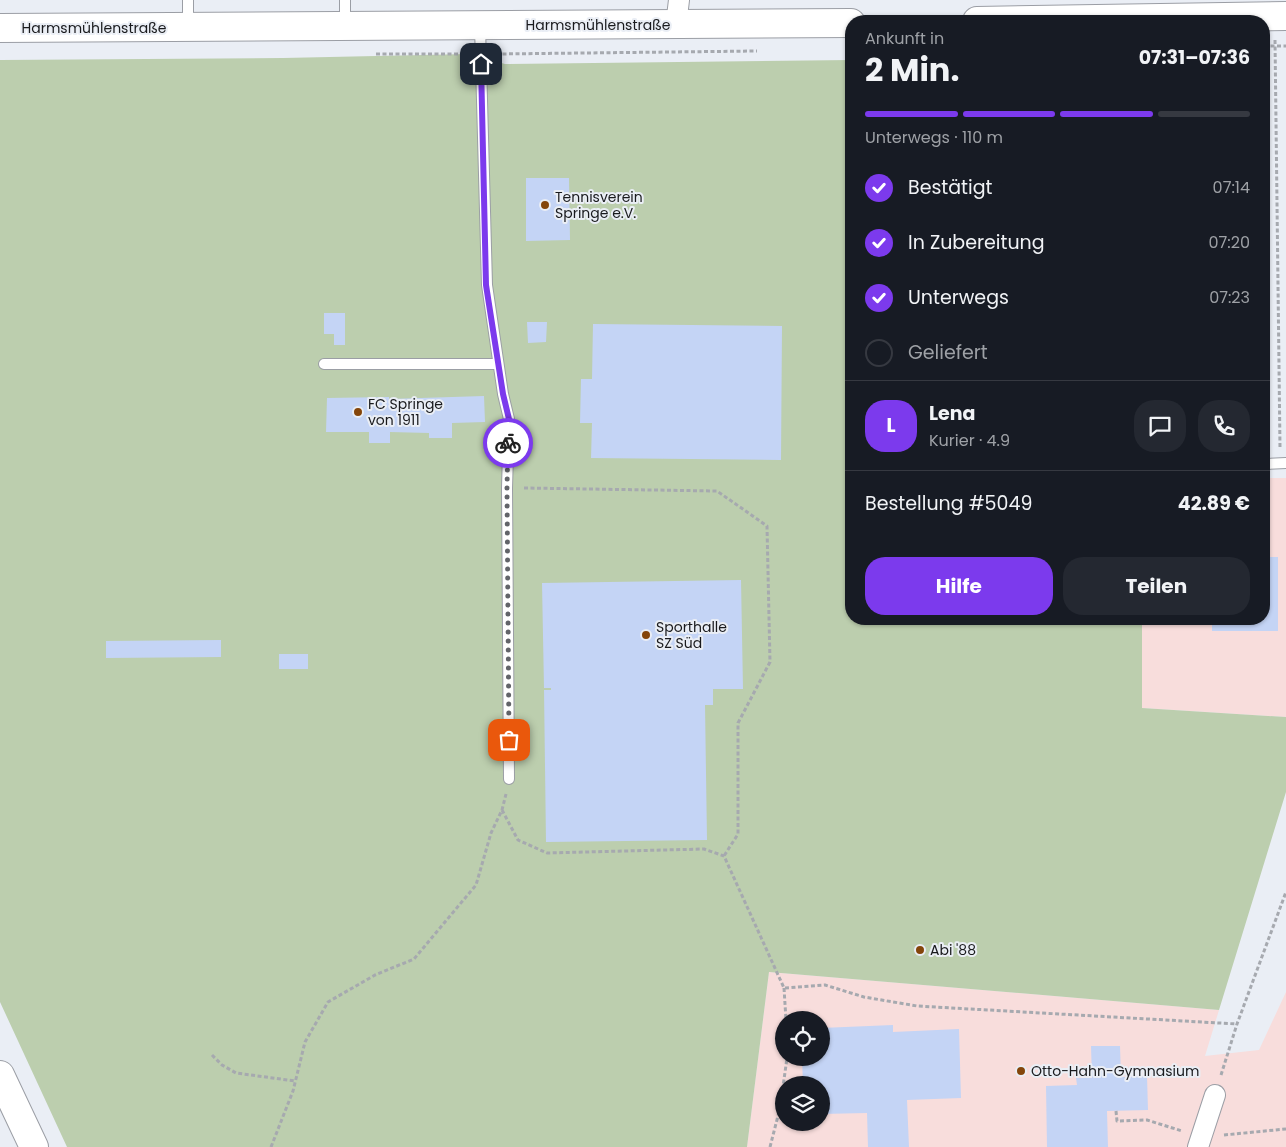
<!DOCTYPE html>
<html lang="de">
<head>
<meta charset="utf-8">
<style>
  body { margin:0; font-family:Poppins,sans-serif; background:#242831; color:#f1f3f6; height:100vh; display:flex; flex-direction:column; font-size:19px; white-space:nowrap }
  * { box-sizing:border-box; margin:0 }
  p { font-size:16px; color:#9ea1a6 }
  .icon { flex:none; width:28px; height:28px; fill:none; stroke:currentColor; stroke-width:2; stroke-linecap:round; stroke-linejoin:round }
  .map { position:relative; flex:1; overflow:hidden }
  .details { position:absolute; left:845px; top:15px; width:425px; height:610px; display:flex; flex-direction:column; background:#171b24; border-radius:20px; box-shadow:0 1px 4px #0004 }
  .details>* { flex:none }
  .fabs { position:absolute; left:775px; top:1011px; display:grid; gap:10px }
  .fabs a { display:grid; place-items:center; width:55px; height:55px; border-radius:50%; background:#171b24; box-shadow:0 1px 4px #0004; font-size:25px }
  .pin { position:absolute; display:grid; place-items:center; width:42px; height:42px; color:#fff; margin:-21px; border-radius:10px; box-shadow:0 2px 8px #0006 }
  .courier { position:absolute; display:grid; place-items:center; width:50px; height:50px; margin:-25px; border:4px solid #7c3aed; border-radius:50%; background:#fff; color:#222; box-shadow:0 1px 6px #0007 }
  .head em { font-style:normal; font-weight:700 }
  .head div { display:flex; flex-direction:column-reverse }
  .head { display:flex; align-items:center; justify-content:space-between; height:85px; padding:0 20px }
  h1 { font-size:32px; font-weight:700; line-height:38px }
  .bar { display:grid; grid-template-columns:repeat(4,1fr); gap:8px 5px; align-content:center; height:60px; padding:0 20px }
  .bar i { height:6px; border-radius:4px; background:#363941 }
  .bar .on { background:#7c3aed }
  .bar p { grid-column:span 4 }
  .line { display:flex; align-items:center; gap:12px; padding:0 20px; border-top:1px solid #363941 }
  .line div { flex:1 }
  .round { display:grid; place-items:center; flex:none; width:52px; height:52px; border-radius:20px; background:#242831 }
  ol { padding:0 20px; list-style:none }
  li { display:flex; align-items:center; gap:15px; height:55px }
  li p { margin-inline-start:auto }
  li .icon { padding:5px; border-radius:50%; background:#7c3aed; color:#fff; stroke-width:4 }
  li:last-child { color:#9ea1a6 }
  li i { width:28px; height:28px; border:2px solid #363941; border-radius:50% }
  .action { display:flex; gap:10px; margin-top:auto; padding:10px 20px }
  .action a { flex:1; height:58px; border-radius:20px; background:#7c3aed; color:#fff; font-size:20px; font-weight:700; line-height:58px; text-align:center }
  .action a+a { background:#242831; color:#f1f3f6 }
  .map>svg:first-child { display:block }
  .education { fill:#f8dddc; fill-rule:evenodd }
  .green { fill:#bcceae }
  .building { fill:#c4d4f5 }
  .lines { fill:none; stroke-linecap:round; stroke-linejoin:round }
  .lane-casing { stroke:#9b9ea5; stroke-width:12 }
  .street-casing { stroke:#9b9ea5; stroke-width:22 }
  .secondary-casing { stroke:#9b9ea5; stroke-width:30 }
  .highway-casing { stroke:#9b9ea5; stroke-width:30 }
  .path { stroke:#a6a9af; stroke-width:3; stroke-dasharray:4 2.5; stroke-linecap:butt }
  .lane { stroke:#fff; stroke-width:10 }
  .street { stroke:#fff; stroke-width:20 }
  .secondary { stroke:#fff; stroke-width:28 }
  .highway { stroke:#fff; stroke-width:28 }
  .done { stroke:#626469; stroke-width:5; stroke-dasharray:0 9 }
  .route { stroke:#7c3aed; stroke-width:6 }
  .poi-dot { fill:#84450a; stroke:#eaeef5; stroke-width:2 }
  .labels { text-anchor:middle; stroke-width:4; stroke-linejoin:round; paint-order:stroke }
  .street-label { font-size:14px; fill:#191a1d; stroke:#eaeef5 }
  .poi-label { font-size:14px; fill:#191a1d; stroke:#eaeef5; text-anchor:start }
</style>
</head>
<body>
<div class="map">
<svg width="1286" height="1147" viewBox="0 0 1286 1147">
  <rect width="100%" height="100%" fill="#eaeef5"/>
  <!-- education -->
  <path class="education" d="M1264 478H1286V717L1142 708V619H1264Z
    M769 972 1219 1010 1205 1056 1259 1050 1286 992V1147H747ZM784 1020H821V1058H784ZM784 1085H821V1122H784Z"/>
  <!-- green -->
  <path class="green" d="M469 54 505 64 851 60V619H1142V708L1286 717V792L1219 1010 769 972 747 1147H67L0 1002V60L283 58Z"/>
  <!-- building -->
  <path class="building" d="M526 178H569L570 240 526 241Z
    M324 313H345V345H334V334H324Z
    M527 322H547L546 342 528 343Z
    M593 324 782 326 781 460 591 458 592 423H580L581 379H592Z
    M484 396 485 422 452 423V438H429V433L390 432V443H369V432H326L327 398 389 397V399Z
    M1264 513H1268V557H1278V631H1212V619H1264Z
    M741 580 743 689H713V705H705L707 840 546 842 544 690H551V688H544L542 583Z
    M221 640V657L106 658V641Z
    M279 654H308V669H279Z
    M893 1025V1032L959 1029 961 1098 907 1100 909 1147H868L867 1113 821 1114V1085H803L802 1058H821V1028Z
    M1091 1046H1120L1121 1077 1147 1076 1148 1110 1107 1111 1108 1147H1047L1046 1086 1077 1085 1076 1078H1092Z"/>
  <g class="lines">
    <defs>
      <path id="lane" d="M188 0V27
        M345 0V24
        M480 26 487 285 503 394 509 419 507 488 509 779
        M324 364H498
        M1264 464 1286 463"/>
      <path id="street" d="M676 25 679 0
        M1198 1147 1215 1095"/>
      <path id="secondary" d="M977 21 1286 16
        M0 28 851 23"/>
      <path id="highway" d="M0 1075 34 1147"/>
    </defs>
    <!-- lane casing -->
    <use href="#lane" class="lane-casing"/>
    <!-- street casing -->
    <use href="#street" class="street-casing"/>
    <!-- secondary casing -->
    <use href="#secondary" class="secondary-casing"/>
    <!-- highway casing -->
    <use href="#highway" class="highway-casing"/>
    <!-- path -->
    <path class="path" d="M1275 40 1280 448
      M1264 46H1286
      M376 54H464
      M496 54 757 51
      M524 488 717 491 767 526 770 662 738 723V834L724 856
      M502 810 518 840 547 853 704 849 724 856 784 988 825 985 864 997 917 1006 1237 1024
      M784 988 786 1020
      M212 1055 222 1065 236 1073 295 1081
      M1221 1075 1237 1024 1286 892
      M1116 1111 1117 1121 1147 1120 1182 1131
      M1224 1135 1286 1129
      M271 1147 293 1091 305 1042 328 1002 375 975 414 959 476 885 491 833 502 810 506 794
      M770 1147 780 1108 787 1058"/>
    <!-- lane -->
    <use href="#lane" class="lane"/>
    <!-- street -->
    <use href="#street" class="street"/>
    <!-- secondary -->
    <use href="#secondary" class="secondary"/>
    <!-- highway -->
    <use href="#highway" class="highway"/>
  </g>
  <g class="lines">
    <!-- done -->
    <path class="done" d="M508 443 507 488 509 740"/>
    <!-- route -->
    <path class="route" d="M481 64 486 285 503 394 509 419 508 443"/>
  </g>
  <!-- markers -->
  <g class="poi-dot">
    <circle cx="545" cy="205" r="5"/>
    <circle cx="358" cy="412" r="5"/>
    <circle cx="646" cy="635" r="5"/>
    <circle cx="920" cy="950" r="5"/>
    <circle cx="1021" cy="1071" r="5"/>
  </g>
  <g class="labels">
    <!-- street labels -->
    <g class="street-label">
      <text x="598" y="30">Harmsmühlenstraße</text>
      <text x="94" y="33">Harmsmühlenstraße</text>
    </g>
    <!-- poi labels -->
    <g class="poi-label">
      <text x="555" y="202">Tennisverein<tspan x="555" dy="16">Springe e.V.</tspan></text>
      <text x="368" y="409">FC Springe<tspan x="368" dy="16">von 1911</tspan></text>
      <text x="656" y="632">Sporthalle<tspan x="656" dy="16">SZ Süd</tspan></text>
      <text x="930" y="955">Abi '88</text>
      <text x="1031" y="1076">Otto-Hahn-Gymnasium</text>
    </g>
  </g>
</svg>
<div class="fabs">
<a><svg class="icon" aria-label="locate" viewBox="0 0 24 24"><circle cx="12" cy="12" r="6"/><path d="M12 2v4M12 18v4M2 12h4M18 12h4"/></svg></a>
<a><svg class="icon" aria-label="layers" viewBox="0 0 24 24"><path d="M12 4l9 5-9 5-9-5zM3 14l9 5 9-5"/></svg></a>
</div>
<div class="pin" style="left:509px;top:740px;background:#ea580c"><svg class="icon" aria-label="bag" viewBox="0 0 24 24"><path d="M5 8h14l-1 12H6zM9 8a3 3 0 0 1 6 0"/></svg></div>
<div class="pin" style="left:481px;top:64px;background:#1f2937"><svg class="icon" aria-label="home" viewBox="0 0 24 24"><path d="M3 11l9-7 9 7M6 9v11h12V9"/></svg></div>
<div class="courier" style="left:508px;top:443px"><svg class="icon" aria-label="bike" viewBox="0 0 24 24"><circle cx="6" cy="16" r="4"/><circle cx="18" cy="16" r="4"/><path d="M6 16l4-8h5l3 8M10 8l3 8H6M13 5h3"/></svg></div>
<section class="details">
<div class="head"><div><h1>2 Min.</h1><p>Ankunft in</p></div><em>07:31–07:36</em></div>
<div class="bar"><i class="on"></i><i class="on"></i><i class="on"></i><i></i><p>Unterwegs · 110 m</p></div>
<ol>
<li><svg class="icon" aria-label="check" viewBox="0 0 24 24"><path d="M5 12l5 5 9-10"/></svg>Bestätigt<p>07:14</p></li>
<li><svg class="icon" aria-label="check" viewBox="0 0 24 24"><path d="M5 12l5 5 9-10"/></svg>In Zubereitung<p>07:20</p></li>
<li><svg class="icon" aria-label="check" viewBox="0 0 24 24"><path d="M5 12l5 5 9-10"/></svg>Unterwegs<p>07:23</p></li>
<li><i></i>Geliefert</li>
</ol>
<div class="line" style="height:90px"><b class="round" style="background:#7c3aed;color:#fff">L</b><div><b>Lena</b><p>Kurier · 4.9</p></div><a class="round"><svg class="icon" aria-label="chat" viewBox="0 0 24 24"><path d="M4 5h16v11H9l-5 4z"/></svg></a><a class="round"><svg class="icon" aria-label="phone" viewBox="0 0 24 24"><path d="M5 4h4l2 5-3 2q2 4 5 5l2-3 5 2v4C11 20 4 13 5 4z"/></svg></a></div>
<div class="line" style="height:65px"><div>Bestellung #5049</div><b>42.89 €</b></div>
<div class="action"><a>Hilfe</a><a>Teilen</a></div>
</section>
</div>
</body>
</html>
